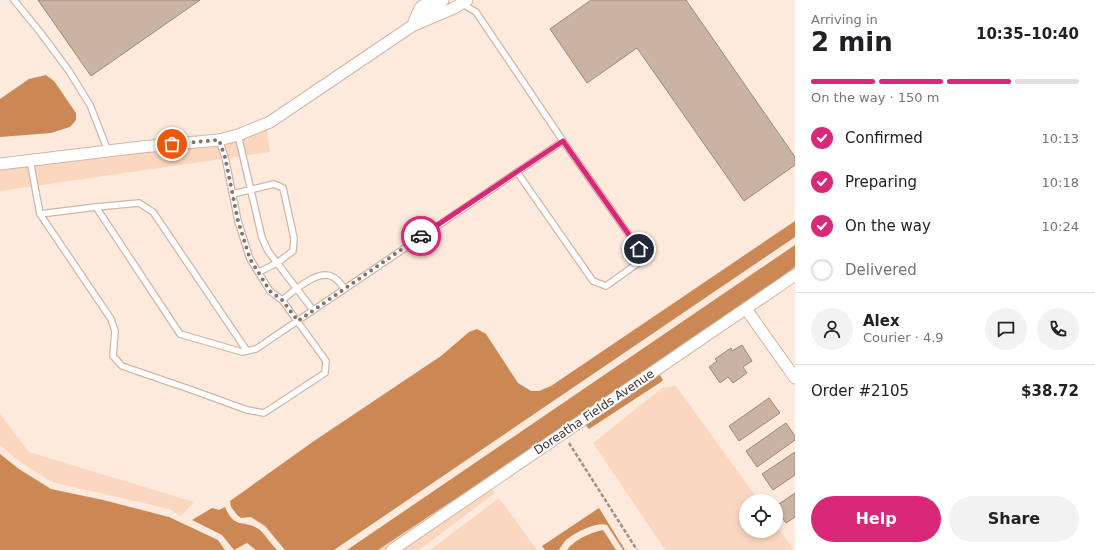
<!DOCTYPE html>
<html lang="en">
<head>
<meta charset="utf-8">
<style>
  body { margin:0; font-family:"DejaVu Sans",sans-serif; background:#f2f2f2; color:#202124; height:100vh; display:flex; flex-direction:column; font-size:15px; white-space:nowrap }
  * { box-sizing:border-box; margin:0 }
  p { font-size:13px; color:#757577 }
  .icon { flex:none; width:22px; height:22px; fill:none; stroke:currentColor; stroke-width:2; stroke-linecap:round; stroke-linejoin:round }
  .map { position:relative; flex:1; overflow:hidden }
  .details { display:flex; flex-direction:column; background:#fff; width:300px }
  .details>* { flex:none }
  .buttons { position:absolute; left:739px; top:494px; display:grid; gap:8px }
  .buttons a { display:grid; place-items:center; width:44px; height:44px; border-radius:50%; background:#fff; box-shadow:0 2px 6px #0003; font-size:20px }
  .pin { position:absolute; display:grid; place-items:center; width:34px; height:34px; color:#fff; margin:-17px; border:2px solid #fff; border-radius:50%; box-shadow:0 1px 4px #0007 }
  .courier { position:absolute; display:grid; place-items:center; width:40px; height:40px; margin:-20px; border:3px solid #db2777; border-radius:50%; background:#fff; color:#222; box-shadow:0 1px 5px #0007 }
  .headline em { font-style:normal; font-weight:600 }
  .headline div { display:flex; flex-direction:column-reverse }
  .headline { display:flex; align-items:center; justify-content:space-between; height:68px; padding:0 16px }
  h1 { font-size:26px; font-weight:600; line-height:30px }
  .bar { display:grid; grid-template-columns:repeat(4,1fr); gap:6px 4px; align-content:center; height:48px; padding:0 16px }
  .bar i { height:5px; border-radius:3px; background:#e0e0e0 }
  .bar .selected { background:#db2777 }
  .bar p { grid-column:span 4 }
  .line { display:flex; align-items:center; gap:10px; padding:0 16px; border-top:1px solid #e0e0e0 }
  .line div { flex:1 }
  .round { display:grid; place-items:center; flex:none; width:42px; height:42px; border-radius:21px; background:#f2f2f2 }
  ol { padding:0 16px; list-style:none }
  li { display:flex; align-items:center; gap:12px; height:44px }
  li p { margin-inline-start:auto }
  li .icon { padding:4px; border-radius:50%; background:#db2777; color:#fff; stroke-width:4 }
  li:last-child { color:#757577 }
  li i { width:22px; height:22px; border:2px solid #e0e0e0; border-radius:50% }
  .action { display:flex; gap:8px; margin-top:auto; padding:8px 16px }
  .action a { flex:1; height:46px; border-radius:24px; background:#db2777; color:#fff; font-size:16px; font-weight:600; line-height:46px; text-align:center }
  .action a+a { background:#f2f2f2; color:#202124 }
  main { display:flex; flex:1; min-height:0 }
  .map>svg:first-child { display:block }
  .green { fill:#fbd7bf }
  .water { fill:#cc8854 }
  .building { fill:#cab3a3; stroke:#9d8778 }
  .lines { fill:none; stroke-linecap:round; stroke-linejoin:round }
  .lane-casing { stroke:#cfb7a7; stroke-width:8 }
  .street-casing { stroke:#cfb7a7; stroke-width:13 }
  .path { stroke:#9f9187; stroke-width:2.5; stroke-dasharray:4 2; stroke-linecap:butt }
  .lane { stroke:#fff; stroke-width:5.5 }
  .street { stroke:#fff; stroke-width:11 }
  .done { stroke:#81746b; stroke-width:4; stroke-dasharray:0 7.2 }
  .route { stroke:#db2777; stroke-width:5 }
  .labels { text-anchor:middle; stroke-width:4; stroke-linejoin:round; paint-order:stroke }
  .street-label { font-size:12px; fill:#3d342d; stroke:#fcfcfc }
</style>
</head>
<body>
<main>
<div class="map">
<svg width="795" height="550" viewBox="0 0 795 550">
  <rect width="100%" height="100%" fill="#feeadd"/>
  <!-- green -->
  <path class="green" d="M267 130 270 152 0 191V160L176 147Z
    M676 386 759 501H746V531H776V525L794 550H665L593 443 662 388Z
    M0 414 29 452 194 502 181 516 169 509 52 482 23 464 0 446Z
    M485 479 495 493 419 550H378Z
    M499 498 537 550H430Z"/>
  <!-- water -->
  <path class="water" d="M46 75 54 81 76 113V120L70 127 51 133 0 137V99L29 79Z
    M795 221V237L334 550H285L265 526 251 517 241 518 238 516 231 507 230 501 314 441 441 356 469 332 477 329 486 334 518 383 531 391H539L551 386Z
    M795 245V267L655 367 663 380 661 382 589 429 579 417 378 550H347Z
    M0 454 19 469 51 489 103 500 169 517 218 540 225 550H0Z
    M225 507C235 531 244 518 260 530 266 536 271 544 277 550H256L247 543 234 550 222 535 192 520 212 508 219 510Z
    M599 508 625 550H623L607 525C597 521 574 533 566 540 563 543 561 547 559 550H545L542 546Z
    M603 530 616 550H567C575 539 590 533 603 530Z"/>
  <!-- building -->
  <path class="building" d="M38 0H200L91 76Z
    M591 0H686L795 157V165L744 201 637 48 587 83 550 29Z
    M742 345 752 361 743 367 747 373 733 383 728 377 720 383 709 367 717 361 715 359 731 348 732 351Z
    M769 398 780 413 739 441 729 426Z
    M786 423 795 436V440L757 467 746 451Z
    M795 452V475L773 490 762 474Z
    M795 493V517L786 523 776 509V506Z"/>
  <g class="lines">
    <defs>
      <path id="lane" d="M14 0 40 32 69 71 90 105 108 151
        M238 135 262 238 268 251 313 310
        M30 160 40 214
        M517 172 593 281 606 286 641 261 639 249 563 141
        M233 194 274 184 283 188 294 238 293 251 277 263 259 272
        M96 207 40 214 111 319 115 331 113 356 122 366 192 390 247 410 264 413 325 373 326 361 282 300 270 291 250 259 238 221 225 157 219 140
        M282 300C293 292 318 268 333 277 337 279 341 284 344 288
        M247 351 153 212 139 203 96 207 180 334 242 352 256 349 563 141 476 12 461 3"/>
      <path id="street" d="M422 18 443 0
        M414 22 420 8 431 0
        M0 164 141 147 219 140 238 135 270 122 412 26 454 8 467 0
        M746 309 795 378
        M392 550 795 275"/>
    </defs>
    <!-- lane casing -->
    <use href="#lane" class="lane-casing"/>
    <!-- street casing -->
    <use href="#street" class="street-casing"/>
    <!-- path -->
    <path class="path" d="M569 443 637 550"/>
    <!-- lane -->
    <use href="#lane" class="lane"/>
    <!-- street -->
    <use href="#street" class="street"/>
  </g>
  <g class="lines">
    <!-- done -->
    <path class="done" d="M172 144 219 140 225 157 238 221 250 259 270 291 282 300 298 321 421 236"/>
    <!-- route -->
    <path class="route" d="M421 236 563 141 639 249"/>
  </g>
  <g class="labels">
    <!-- street labels -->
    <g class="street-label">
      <text transform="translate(594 412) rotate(-34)" y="4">Doreatha Fields Avenue</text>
    </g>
  </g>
</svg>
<div class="buttons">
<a><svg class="icon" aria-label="locate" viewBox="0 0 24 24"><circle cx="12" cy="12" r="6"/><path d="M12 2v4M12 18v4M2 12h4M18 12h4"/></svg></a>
</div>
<div class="pin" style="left:172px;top:144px;background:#ea580c"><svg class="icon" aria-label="bag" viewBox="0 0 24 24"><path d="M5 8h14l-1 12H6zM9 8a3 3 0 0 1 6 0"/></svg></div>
<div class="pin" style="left:639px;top:249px;background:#1f2937"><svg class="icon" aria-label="home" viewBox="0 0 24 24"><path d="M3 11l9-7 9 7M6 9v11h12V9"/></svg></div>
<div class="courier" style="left:421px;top:236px"><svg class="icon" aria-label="car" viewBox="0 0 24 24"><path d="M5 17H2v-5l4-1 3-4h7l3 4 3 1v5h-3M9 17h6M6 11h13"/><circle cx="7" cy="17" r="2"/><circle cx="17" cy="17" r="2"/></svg></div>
</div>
<section class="details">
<div class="headline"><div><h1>2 min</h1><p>Arriving in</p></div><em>10:35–10:40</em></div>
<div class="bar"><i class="selected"></i><i class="selected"></i><i class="selected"></i><i></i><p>On the way · 150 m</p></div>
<ol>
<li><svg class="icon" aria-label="check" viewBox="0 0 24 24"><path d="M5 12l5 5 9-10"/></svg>Confirmed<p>10:13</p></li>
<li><svg class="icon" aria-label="check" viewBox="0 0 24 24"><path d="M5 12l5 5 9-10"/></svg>Preparing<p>10:18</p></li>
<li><svg class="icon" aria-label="check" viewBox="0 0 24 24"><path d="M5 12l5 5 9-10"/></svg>On the way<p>10:24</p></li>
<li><i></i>Delivered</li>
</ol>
<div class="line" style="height:72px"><a class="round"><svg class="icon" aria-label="person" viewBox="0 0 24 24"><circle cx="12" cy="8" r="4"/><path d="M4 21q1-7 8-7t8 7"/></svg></a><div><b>Alex</b><p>Courier · 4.9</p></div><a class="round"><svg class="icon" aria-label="chat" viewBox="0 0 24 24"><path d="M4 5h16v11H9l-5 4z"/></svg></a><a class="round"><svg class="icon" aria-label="phone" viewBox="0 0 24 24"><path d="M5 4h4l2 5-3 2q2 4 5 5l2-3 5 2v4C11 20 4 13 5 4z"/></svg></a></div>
<div class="line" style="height:52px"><div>Order #2105</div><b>$38.72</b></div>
<div class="action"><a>Help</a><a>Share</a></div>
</section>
</main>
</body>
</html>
